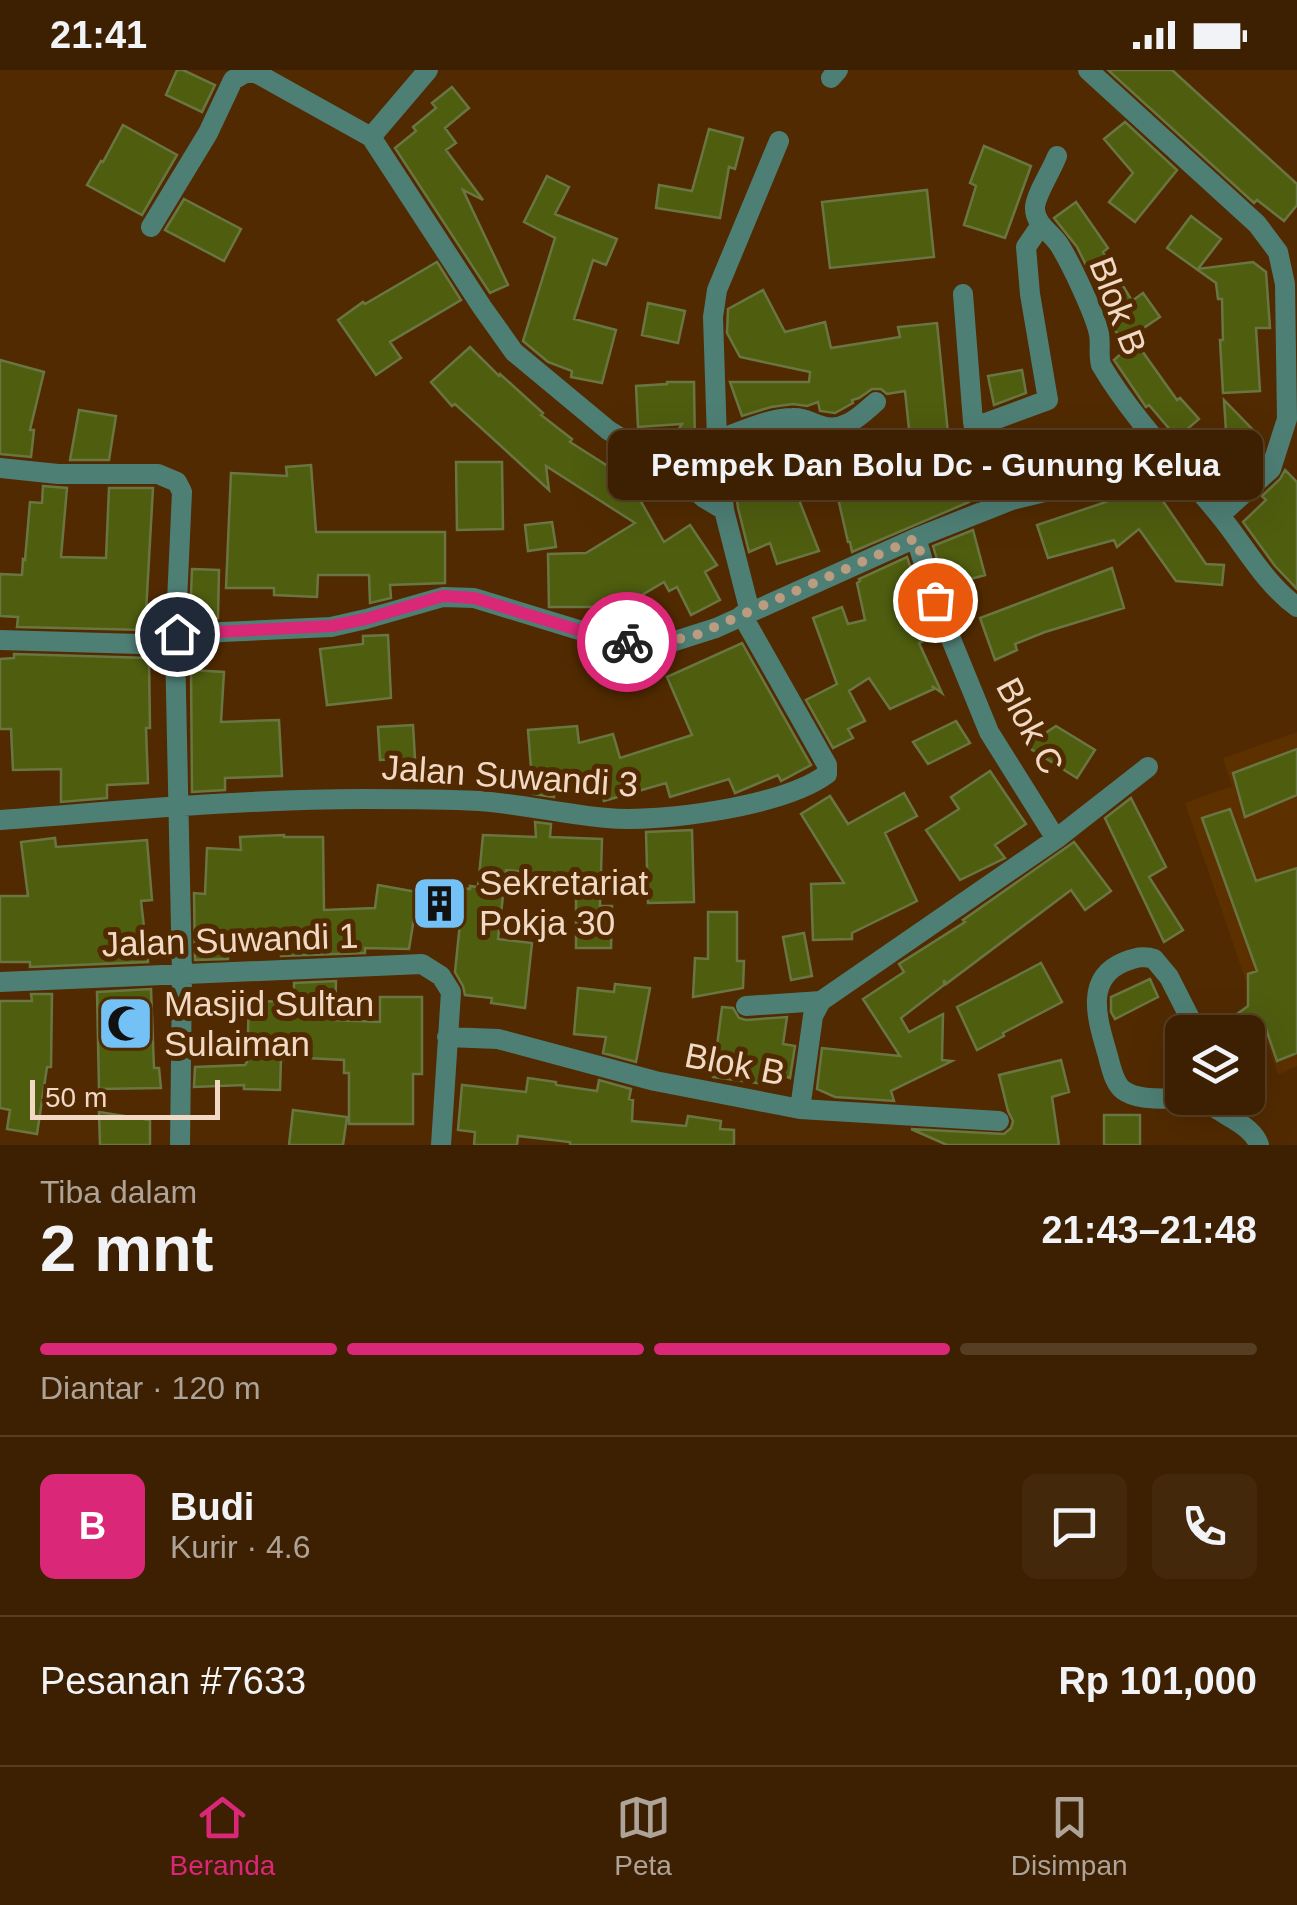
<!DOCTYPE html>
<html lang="id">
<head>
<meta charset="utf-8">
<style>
  body { margin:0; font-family:Helvetica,sans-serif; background:#44280b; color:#f1f3f6; height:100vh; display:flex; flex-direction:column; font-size:38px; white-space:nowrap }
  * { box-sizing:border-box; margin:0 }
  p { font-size:32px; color:#ada399 }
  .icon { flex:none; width:55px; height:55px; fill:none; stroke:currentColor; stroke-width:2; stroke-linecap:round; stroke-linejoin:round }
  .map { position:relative; height:1075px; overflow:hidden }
  .panel { display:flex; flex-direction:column; background:#3d2001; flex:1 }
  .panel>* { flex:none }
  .buttons { position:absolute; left:1165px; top:945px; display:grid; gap:20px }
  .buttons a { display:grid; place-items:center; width:100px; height:100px; border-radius:15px; background:#3d2001; box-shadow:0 10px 40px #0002,0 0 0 2px #563e23; font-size:50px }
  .scale { position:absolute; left:30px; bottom:25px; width:190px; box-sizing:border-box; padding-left:10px; border:5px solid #f2d9c5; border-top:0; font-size:28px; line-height:35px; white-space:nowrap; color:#f2d9c5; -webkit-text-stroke:8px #512a01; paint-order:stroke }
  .pin { position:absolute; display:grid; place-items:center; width:85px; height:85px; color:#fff; margin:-42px; border:5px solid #fff; border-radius:50%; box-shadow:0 2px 10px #0007 }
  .courier { position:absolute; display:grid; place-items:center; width:100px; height:100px; margin:-50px; border:8px solid #db2777; border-radius:50%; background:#fff; color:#222; box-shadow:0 2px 12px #0007 }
  .bubble { position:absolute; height:70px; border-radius:15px; background:#3d2001; box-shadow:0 10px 40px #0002,0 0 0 2px #563e23; font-size:32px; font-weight:700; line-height:70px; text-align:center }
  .overview em { font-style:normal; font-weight:700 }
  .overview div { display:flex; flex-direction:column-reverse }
  .overview { display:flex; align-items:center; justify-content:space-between; height:170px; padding:0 40px }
  h1 { font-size:65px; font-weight:700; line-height:75px }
  .bar { display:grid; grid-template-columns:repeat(4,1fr); gap:15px 10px; align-content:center; height:120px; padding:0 40px }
  .bar i { height:12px; border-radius:8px; background:#563e23 }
  .bar .current { background:#db2777 }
  .bar p { grid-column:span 4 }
  .line { display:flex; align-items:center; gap:25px; padding:0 40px; border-top:2px solid #563e23 }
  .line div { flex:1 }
  .round { display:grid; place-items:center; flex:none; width:105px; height:105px; border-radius:15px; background:#44280b }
  .status { display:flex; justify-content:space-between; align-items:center; height:70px; padding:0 50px; background:#3d2001; direction:ltr }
  .status svg { height:28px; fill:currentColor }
  .menu { display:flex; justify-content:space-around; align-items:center; height:140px; border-top:2px solid #563e23; background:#3d2001; font-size:28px; color:#ada399 }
  .menu a { display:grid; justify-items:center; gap:5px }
  .menu .current { color:#db2777 }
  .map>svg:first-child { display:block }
  .built { fill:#5d3000 }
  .building { fill:#4f5d0f; stroke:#6a7642; stroke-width:2.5 }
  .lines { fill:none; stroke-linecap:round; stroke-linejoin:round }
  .minor { stroke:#4e7f75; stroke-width:20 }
  .done { stroke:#ba9c80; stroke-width:10; stroke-dasharray:0 18 }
  .route { stroke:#db2777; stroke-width:12 }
  .labels { text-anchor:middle; stroke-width:10; stroke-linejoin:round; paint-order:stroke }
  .street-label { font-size:35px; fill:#f2d9c5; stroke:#512a01 }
  .poi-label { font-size:35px; fill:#f2d9c5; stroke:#512a01; text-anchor:start }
</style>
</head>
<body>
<div class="status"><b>21:41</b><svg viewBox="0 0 49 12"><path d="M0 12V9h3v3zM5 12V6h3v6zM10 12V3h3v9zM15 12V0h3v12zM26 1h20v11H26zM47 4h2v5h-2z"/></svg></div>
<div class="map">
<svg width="1297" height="1075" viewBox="0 0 1297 1075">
  <rect width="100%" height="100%" fill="#512a01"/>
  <!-- built -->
  <path class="built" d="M1297 662V996L1278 1005 1185 733 1232 716 1223 688Z"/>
  <!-- building -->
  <path class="building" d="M177 0H183L215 15 202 42 166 25Z
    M1108 0H1172L1297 114V135L1284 151 1257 130 1254 133Z
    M452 17 469 38 445 58 456 73 446 80 483 130 463 120 508 215 490 223 395 78 416 61 413 57 436 38 432 33Z
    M1125 52 1177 100 1135 152 1109 132 1133 103 1104 69Z
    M123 55 177 85 142 145 87 115 101 91 103 92Z
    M709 59 743 68 735 99 729 97 720 148 656 138 659 115 692 121Z
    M984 76 1031 96 1005 168 964 155 976 116 970 113Z
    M547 106 569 117 555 144 617 169 606 195 593 190 574 249 616 260 602 313 571 307 572 301 548 292 523 271 555 168 524 152Z
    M927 120 934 187 830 198 822 132Z
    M184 129 241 159 224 191 165 160Z
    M1076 132 1108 178 1103 182 1132 231 1143 223 1160 247 1123 272 1110 253 1095 213 1077 177 1054 148Z
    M1191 146 1221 169 1198 199 1253 192 1266 202 1270 258H1256L1260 321 1223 323 1220 270H1223L1222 229H1218L1216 213 1167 178Z
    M437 192 461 230 390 272 401 288 376 305 338 250 363 232 365 234Z
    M763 220 785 262 825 252 831 278 900 267 898 257 937 253 948 363 969 432 852 482 850 472H848L835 415 839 414 829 383H832L828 371 842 370 861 362 864 372 909 359 905 321 887 324 881 319H872L859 328 852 330 853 333 835 343 820 341 818 332 807 336 793 334 771 337 742 346 730 312H809L810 302 740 287 727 263 728 239Z
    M648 233 685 241 678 273 642 265Z
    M1135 271 1177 330 1180 328 1199 349 1177 368 1149 335 1146 337 1114 290Z
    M470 277 499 306 500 304 543 343 541 345 572 369 570 372 628 409 664 472 690 455 717 495 705 502 720 530 691 545 677 517 669 521 664 512 615 541 612 537H549L548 484 586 483 635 453 546 396 549 420 455 334 452 336 431 312Z
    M0 290 44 302 30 360H34L31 387 0 384Z
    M1022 300 1026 323 994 335 988 306Z
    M667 312H694L695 380 703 385 694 400 666 380 682 354 638 357 636 316 667 314Z
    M1224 330 1258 365 1236 386 1227 377Z
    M79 340 116 346 109 390H70Z
    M1107 371 1151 421 1154 418 1206 494 1224 495 1222 515 1176 511 1139 459 1117 477 1114 470 1048 488 1037 455 1109 431 1100 420 1103 409 1101 402 1093 398 1082 399 1079 395Z
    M456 392H502L503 459 457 460Z
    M785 394 819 481 777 494 770 473 749 482 738 438 735 414Z
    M311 395 316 462H445V513L390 515 391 528 370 533 369 505H318L317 527 274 525V518H226L231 403 287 406 286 397Z
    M1285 400 1297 412V519L1275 496 1243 452 1266 430 1262 426 1280 409Z
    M43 416 67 418 61 487 106 488 109 418H153L145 560 17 557 18 547 0 546V504L22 505 23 489 25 490 30 432 42 433Z
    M552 452 556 477 528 481 525 455Z
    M973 460 985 505 945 516 933 476Z
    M907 487 919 523 911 525 930 568 919 573 942 623 932 616 934 619 890 639 869 608 849 621 865 651 848 659 853 668 833 678 806 630 837 614 813 548 842 537 848 554 865 550 857 513 860 511 859 509Z
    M1112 498 1124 538 1045 562 1015 574 1017 580 995 590 980 548Z
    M192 499 219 500 218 548 190 550Z
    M388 565 391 628 327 635 320 579 363 574V566Z
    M742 573 811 695 781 711 778 705 735 723 729 709 670 727 666 713 604 731 600 719 554 722V727L533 724 528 660 577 656 579 673 613 664 620 688 692 665 667 607Z
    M14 584 149 588 150 658H146L148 713 107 715V728L61 732V699L13 700 11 659H0V589L14 588Z
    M191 600 224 602 221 652 279 650 282 706 225 708V720L192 722Z
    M956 651 970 673 928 694 913 672Z
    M413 655 415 688 380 690 378 657Z
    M1056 656 1095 680 1077 708 1026 676Z
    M1297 679V725L1245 747 1233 703Z
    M990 701 1026 754 995 775 1005 788 960 810 926 760 959 739 951 727Z
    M904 723 917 746 885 763 917 831 852 863V869L813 870 811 814 844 813 801 744 830 726 848 754Z
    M1131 728 1166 797 1149 807 1183 860 1164 872 1105 748Z
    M1230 739 1256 811 1297 798V983L1277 991 1265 956 1256 962H1212L1248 936V904L1257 901 1202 748Z
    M535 752 551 754 550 767 602 769 600 836H612L611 878H576V824L554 823 555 805 506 800 498 869 532 873 525 938 491 933 492 928 465 925 463 916 455 902 460 853 414 848 409 879 365 878V883L281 886V881L228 879V889L195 890 194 823 205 824 207 778 241 780 240 767 284 765V767H323L324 840 375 838 378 815 422 823 423 813 470 819V816L478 817 483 765 536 767Z
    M692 760 694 832 648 833 646 762Z
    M55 768 56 777 147 770 152 830 141 831 148 892 30 897V892H0V826H28L21 772Z
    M1074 772 1111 821 1085 840 1071 820 946 914 944 910V915L901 948 909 962 943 944 942 990 952 991 891 1021 894 1031 835 1027 817 1019 822 978 900 986 863 929 904 902 899 894 965 852 963 850Z
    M708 842H737V891H744L743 918 693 927 695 888 708 889Z
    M804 863 812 906 791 910 783 867Z
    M1041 893 1062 932 1003 963 1004 966 977 980 957 937Z
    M1150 909 1158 927 1115 949 1111 942V927Z
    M336 911 335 950 380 952V927H422V1004H413V1054H349V1003H344V990L288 987V989H281L280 1020 244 1019V1015L194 1017 195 997 245 995 247 992 249 931 294 932V913Z
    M615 914 650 918 636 992 603 983 606 967 574 964 578 918 614 922Z
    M151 919 154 998H159L161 1018 99 1019 97 922Z
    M31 924H52L51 997H47L37 1064 7 1059 10 1040 0 1038V931H32Z
    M722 937 733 938 739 948 746 950 787 947 783 974 795 976 790 1008 779 1004 778 1016 713 1007Z
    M1061 990 1069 1022 1052 1027 1059 1075H947L911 1059 1004 1064 1011 1058 1013 1051 1008 1041 999 1005Z
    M528 1008 556 1012V1015L597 1021 599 1010 631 1019 629 1029 633 1030 632 1051 686 1056 688 1046 721 1051 720 1059 734 1060V1075H570V1072L518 1066 517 1075H474L475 1062 458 1060 462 1015 526 1022Z
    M293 1040 347 1047 343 1075H289Z
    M99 1042 150 1050V1075H100Z
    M1104 1045H1140V1075H1104Z"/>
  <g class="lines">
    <!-- minor -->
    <path class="minor" d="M1088 0 1257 154 1278 182 1285 214 1287 349 1271 399 1220 445
      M831 8 838 0
      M371 67 428 0
      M1057 86C1052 100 1036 124 1035 137 1034 154 1052 163 1060 176 1071 194 1095 244 1099 264 1101 274 1098 284 1101 295 1133 349 1178 394 1217 442 1244 474 1263 512 1297 537
      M151 157 208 63 233 10 245 3H256L371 67 482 237 514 282 608 360 674 401 704 428 724 440
      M963 224 973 352 991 438
      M975 357 1048 330 1030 224 1026 177 1041 155
      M717 370C741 362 768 348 793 348 804 347 811 353 822 356 844 363 861 345 876 332
      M0 398 58 404H158L177 412 182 422 175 575 182 905 180 1075
      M916 468 1012 430 1090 411
      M750 542 724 440 717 370 713 247 717 220 779 71
      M177 564 331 557 366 549 443 527 474 528 605 568 646 575 675 571 716 558 916 468 935 530 989 662 1056 769
      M0 570 175 575
      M0 750C121 741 243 729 364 729 402 729 441 729 479 731 521 734 564 744 607 748 661 753 784 736 827 704V695L742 545
      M0 912 422 894 441 906 451 922 441 1075
      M746 936 821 931
      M1197 962 1169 907 1154 889C1143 885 1135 888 1124 892 1082 909 1099 954 1108 986 1111 997 1114 1013 1123 1020 1143 1035 1183 1024 1206 1033 1215 1037 1224 1044 1233 1049 1243 1055 1255 1063 1259 1075
      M447 967 498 969 655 1011 800 1039 813 946 821 931 1056 769 1148 697
      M800 1039 999 1051"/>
  </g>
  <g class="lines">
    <!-- done -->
    <path class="done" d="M627 572 646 575 694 566 916 468 935 530"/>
    <!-- route -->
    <path class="route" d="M177 564 331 556 366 549 443 526 474 528 604 568 627 572"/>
  </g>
  <!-- icons -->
  <defs>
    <symbol id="building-square" viewBox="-11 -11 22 22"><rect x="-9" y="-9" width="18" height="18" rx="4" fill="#73c1f5" stroke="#512a01"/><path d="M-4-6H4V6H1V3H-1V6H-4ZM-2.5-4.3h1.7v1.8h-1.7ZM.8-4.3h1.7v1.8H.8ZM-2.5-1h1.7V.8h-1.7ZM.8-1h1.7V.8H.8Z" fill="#111"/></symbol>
    <symbol id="mosque-square" viewBox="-11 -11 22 22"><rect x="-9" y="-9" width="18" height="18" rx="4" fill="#73c1f5" stroke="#512a01"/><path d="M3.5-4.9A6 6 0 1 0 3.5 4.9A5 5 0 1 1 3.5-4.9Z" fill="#111"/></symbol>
  </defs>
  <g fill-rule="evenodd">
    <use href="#building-square" x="408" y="802" width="63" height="63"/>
    <use href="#mosque-square" x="94" y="922" width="63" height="63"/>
  </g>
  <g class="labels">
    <!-- street labels -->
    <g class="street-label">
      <text transform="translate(1118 236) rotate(69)" y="12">Blok B</text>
      <text transform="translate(1030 656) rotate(62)" y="12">Blok C</text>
      <text transform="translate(510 706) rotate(4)" y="12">Jalan Suwandi 3</text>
      <text transform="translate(230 870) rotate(-2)" y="12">Jalan Suwandi 1</text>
      <text transform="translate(735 994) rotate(11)" y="12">Blok B</text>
    </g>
    <!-- poi labels -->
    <g class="poi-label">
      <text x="479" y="825">Sekretariat<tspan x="479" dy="40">Pokja 30</tspan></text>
      <text x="164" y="946">Masjid Sultan<tspan x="164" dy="40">Sulaiman</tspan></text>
    </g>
  </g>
</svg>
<div class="buttons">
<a><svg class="icon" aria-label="layers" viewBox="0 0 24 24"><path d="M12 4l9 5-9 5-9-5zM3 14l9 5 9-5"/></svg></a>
</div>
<div class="scale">50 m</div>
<div class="pin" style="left:935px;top:530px;background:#ea580c"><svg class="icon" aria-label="bag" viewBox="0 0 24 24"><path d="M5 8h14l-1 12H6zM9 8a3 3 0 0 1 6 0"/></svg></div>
<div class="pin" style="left:177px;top:564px;background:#1f2937"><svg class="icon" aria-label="home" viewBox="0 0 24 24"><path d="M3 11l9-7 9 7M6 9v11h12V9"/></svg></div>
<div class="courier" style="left:627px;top:572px"><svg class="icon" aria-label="bike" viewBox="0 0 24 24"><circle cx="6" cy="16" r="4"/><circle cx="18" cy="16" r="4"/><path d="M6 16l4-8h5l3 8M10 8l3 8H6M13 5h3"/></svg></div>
<div class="bubble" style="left:608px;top:360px;width:655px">Pempek Dan Bolu Dc - Gunung Kelua</div>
</div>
<section class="panel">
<div class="overview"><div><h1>2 mnt</h1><p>Tiba dalam</p></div><em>21:43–21:48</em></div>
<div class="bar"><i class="current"></i><i class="current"></i><i class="current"></i><i></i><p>Diantar · 120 m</p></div>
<div class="line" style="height:180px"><b class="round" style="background:#db2777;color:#fff">B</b><div><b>Budi</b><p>Kurir · 4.6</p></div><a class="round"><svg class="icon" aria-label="chat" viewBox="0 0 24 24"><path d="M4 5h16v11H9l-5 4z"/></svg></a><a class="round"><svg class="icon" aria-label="phone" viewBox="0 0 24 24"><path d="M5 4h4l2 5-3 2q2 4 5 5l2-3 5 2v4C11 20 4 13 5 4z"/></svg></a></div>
<div class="line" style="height:130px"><div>Pesanan #7633</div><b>Rp 101,000</b></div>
</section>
<nav class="menu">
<a class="current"><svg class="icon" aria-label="home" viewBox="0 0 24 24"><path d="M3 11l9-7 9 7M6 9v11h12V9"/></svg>Beranda</a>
<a><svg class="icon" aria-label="map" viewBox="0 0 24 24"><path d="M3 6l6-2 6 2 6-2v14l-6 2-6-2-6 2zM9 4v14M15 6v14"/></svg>Peta</a>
<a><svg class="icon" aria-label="saved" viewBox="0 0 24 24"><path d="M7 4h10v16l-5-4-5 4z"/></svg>Disimpan</a>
</nav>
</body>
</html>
